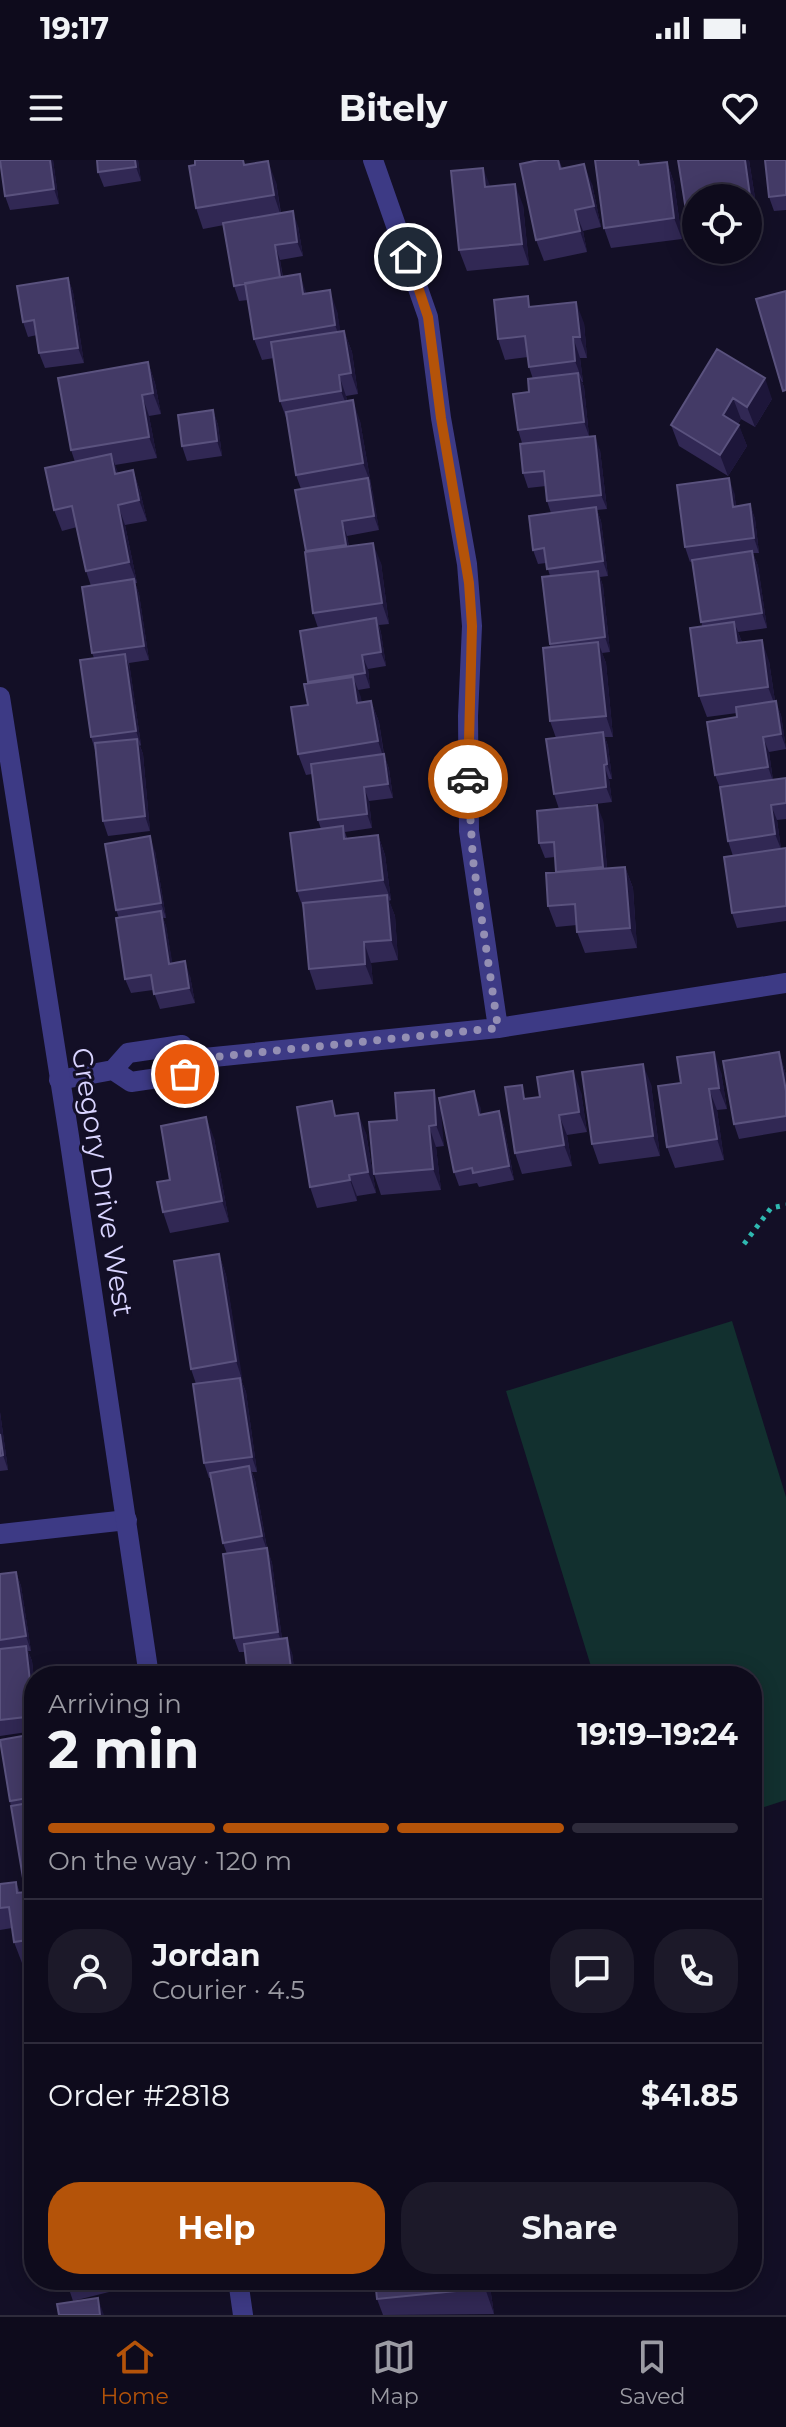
<!DOCTYPE html>
<html lang="en">
<head>
<meta charset="utf-8">
<style>
  body { margin:0; font-family:Montserrat,sans-serif; background:#1c1929; color:#f1f3f6; height:100vh; display:flex; flex-direction:column; font-size:30px; white-space:nowrap }
  * { box-sizing:border-box; margin:0 }
  p { font-size:26px; color:#9b9ba3 }
  .icon { flex:none; width:44px; height:44px; fill:none; stroke:currentColor; stroke-width:2; stroke-linecap:round; stroke-linejoin:round }
  .map { position:relative; flex:1; overflow:hidden }
  .panel { position:absolute; left:24px; top:1506px; width:738px; height:624px; display:flex; flex-direction:column; background:#0e0b1c; border-radius:32px; box-shadow:0 4px 20px #0003,0 0 0 2px #2e2b3b }
  .panel>* { flex:none }
  .tools { position:absolute; left:682px; top:24px; display:grid; gap:16px }
  .tools a { display:grid; place-items:center; width:80px; height:80px; border-radius:50%; background:#0e0b1c; box-shadow:0 4px 20px #0003,0 0 0 2px #2e2b3b; font-size:40px }
  .pin { position:absolute; display:grid; place-items:center; width:68px; height:68px; color:#fff; margin:-34px; border:4px solid #fff; border-radius:50%; box-shadow:0 2px 8px #0007 }
  .courier { position:absolute; display:grid; place-items:center; width:80px; height:80px; margin:-40px; border:6px solid #b45309; border-radius:50%; background:#fff; color:#222; box-shadow:0 2px 10px #0007 }
  .head em { font-style:normal; font-weight:700 }
  .head div { display:flex; flex-direction:column-reverse }
  .head { display:flex; align-items:center; justify-content:space-between; height:136px; padding:0 24px }
  h1 { font-size:52px; font-weight:700; line-height:60px }
  .bar { display:grid; grid-template-columns:repeat(4,1fr); gap:12px 8px; align-content:center; height:96px; padding:0 24px }
  .bar i { height:10px; border-radius:6px; background:#2e2b3b }
  .bar .on { background:#b45309 }
  .bar p { grid-column:span 4 }
  .line { display:flex; align-items:center; gap:20px; padding:0 24px; border-top:2px solid #2e2b3b }
  .line div { flex:1 }
  .round { display:grid; place-items:center; flex:none; width:84px; height:84px; border-radius:32px; background:#1c1929 }
  .cta { display:flex; gap:16px; margin-top:auto; padding:16px 24px }
  .cta a { flex:1; height:92px; border-radius:32px; background:#b45309; color:#fff; font-size:32px; font-weight:700; line-height:92px; text-align:center }
  .cta a+a { background:#1c1929; color:#f1f3f6 }
  .status { display:flex; justify-content:space-between; align-items:center; height:56px; padding:0 40px; background:#0e0b1c; direction:ltr }
  .status svg { height:22px; fill:currentColor }
  header { display:flex; justify-content:space-between; align-items:center; height:104px; padding:0 24px; background:#0e0b1c; font-size:36px; font-weight:700 }
  .tabs { display:flex; justify-content:space-around; align-items:center; height:112px; border-top:2px solid #2e2b3b; background:#0e0b1c; font-size:22px; color:#9b9ba3 }
  .tabs a { display:grid; justify-items:center; gap:4px }
  .tabs .on { color:#b45309 }
  .map>svg:first-child { display:block }
  .green { fill:#12302f }
  .lines { fill:none; stroke-linecap:round; stroke-linejoin:round }
  .path { stroke:#2fb8b0; stroke-width:5; stroke-dasharray:4 6; stroke-linecap:butt }
  .minor { stroke:#3d3a85; stroke-width:20 }
  .tertiary { stroke:#3d3a85; stroke-width:20 }
  .wall { fill:#312854 }
  .shaded-wall { fill:#1d163a }
  .building { fill:#433a66; stroke:#5a527e; stroke-width:2 }
  .done { stroke:#948fb3; stroke-width:8; stroke-dasharray:0 14.4 }
  .route { stroke:#b45309; stroke-width:10 }
  .labels { text-anchor:middle; stroke-width:6; stroke-linejoin:round; paint-order:stroke }
  .street-label { font-size:28px; fill:#d9d4ff; stroke:#130f26 }
</style>
</head>
<body>
<div class="status"><b>19:17</b><svg viewBox="0 0 49 12"><path d="M0 12V9h3v3zM5 12V6h3v6zM10 12V3h3v9zM15 12V0h3v12zM26 1h20v11H26zM47 4h2v5h-2z"/></svg></div>
<header><svg class="icon" aria-label="menu" viewBox="0 0 24 24"><path d="M4 6h16M4 12h16M4 18h16"/></svg>Bitely<svg class="icon" aria-label="heart" viewBox="0 0 24 24"><path d="M12 20l-8-8c-3-5 5-10 8-4 3-6 11-1 8 4z"/></svg></header>
<div class="map">
<svg width="786" height="2155" viewBox="0 0 786 2155">
  <rect width="100%" height="100%" fill="#130f26"/>
  <!-- green -->
  <path class="green" d="M732 1161 786 1337V1640L752 1651V1516H594L506 1231Z"/>
  <g class="lines">
    <!-- path -->
    <path class="path" d="M744 1084 771 1048 786 1045"/>
    <!-- minor -->
    <path class="minor" d="M373 0 428 157 441 258 467 404 472 466 468 556 469 671 498 868
      M194 899 498 868 786 823
      M113 910 131 922 185 914 194 899
      M59 920 113 910 128 893 182 885 194 899
      M0 1374 127 1360"/>
    <!-- tertiary -->
    <path class="tertiary" d="M0 537 69 976 149 1516
      M238 2120 243 2155"/>
  </g>
  <!-- wall -->
  <path class="wall" d="M0 0H53L59 44 10 50 5 36Z
    M138 0 141 21 104 27 98 12Z
    M539 0H559L562 8 592 24 601 67 583 71 587 92 544 101 536 80Z
    M678 0H749L758 57 748 58V38H696V84L688 63Z
    M786 0V50L774 51 769 37Z
    M667 2 674 23 682 79 611 88 604 68 644 5Z
    M248 4 276 22 281 53 298 66 303 96 280 100 283 117 307 134 337 151 340 172 344 171 352 192 358 234 346 236 347 241 360 261 379 370 347 376 349 386 381 403 389 464 379 465 381 473 386 506 368 509 370 528 358 530 361 543 371 541 379 562 384 594 389 609 393 638 369 641 372 668 345 672 347 678 378 675 385 695 391 740 389 741 395 756 398 800 371 803 373 824 316 830 309 809 303 748 297 731 321 669 318 660 312 614 306 615 298 594 308 545 309 523 300 471 318 468 313 453 306 392 301 329 296 315 287 260 280 241 274 198 262 200 254 179 248 140 239 141 234 126 224 65 203 69 196 48 195 5Z
    M523 45 529 105 467 111 459 90Z
    M68 118 73 132 84 203 45 208 39 193 37 175 28 177 23 162Z
    M531 147 584 163 587 198H580L583 222H582L584 227 589 276 600 290 607 349 597 350 601 361 608 416 600 417 603 426 610 492 602 493 606 503 613 577H605L608 586 612 619H609L612 642 561 648 603 660 607 708 625 707 633 728 637 788 585 793 577 772V765L556 767 548 746 557 712 555 697 545 698 539 683 559 649 554 634 556 578 550 561V416L546 403 538 404 533 390 551 353 547 341 546 326 528 328 523 313 522 283 518 270 533 219 529 207 528 197 505 200 498 179Z
    M717 189 772 239 755 267 741 259 738 264 747 286 728 316 679 286 671 265Z
    M148 202 155 223 161 254 149 256 157 298 115 305 118 314 133 310 140 331 147 361 125 365 137 423H135L139 434 149 500 129 503 130 509 141 585 140 586 143 594 150 671 108 676 103 661 95 590 91 577 94 498 92 493 91 426 86 411 77 367 62 371 54 350 75 302 71 290Z
    M213 250 218 265 222 296 187 301 182 286Z
    M734 332 736 346 750 344 755 359 759 393H753L758 406 767 468 738 472 742 482 769 501 775 541 781 555 786 589 769 592 773 620 786 618V659L777 660 781 689 733 696 728 681 720 628 715 615 737 557V553L707 557 699 536 702 466 692 401 690 402 685 387Z
    M786 688V761L737 768 732 753Z
    M155 691 166 758H163L166 766 172 803 190 816 195 843 160 849 153 830 131 833 125 819 119 758 116 750Z
    M779 892 786 915V971L739 979 734 964Z
    M721 912 727 949 717 950 724 1000 675 1008 667 987 681 923Z
    M651 924 660 996 599 1004 592 984Z
    M434 930 444 986 436 987 441 1030 381 1035 374 1014 397 960Z
    M581 932 587 972 567 975 572 1006 522 1014 515 993Z
    M480 946 481 954 499 951 504 966 514 1020 479 1027 477 1023 459 1026 454 1012Z
    M338 956 366 973 376 1033 357 1036V1041L317 1048 310 1027Z
    M214 978 229 1062 170 1073 163 1052 170 1020Z
    M219 1094 226 1115 242 1222 246 1232 257 1312H252L255 1320 267 1388 272 1403 282 1479 292 1493 295 1516H248L245 1492H239L234 1478 227 1394 223 1383 211 1318H209L204 1303 196 1224 191 1209Z
    M0 1252 8 1310 0 1311Z
    M16 1412 21 1426 31 1491H28L32 1501 34 1519V1571L0 1576V1414Z
    M34 1574V1807L32 1802 22 1803 14 1782 12 1768 0 1770V1724L16 1722 20 1733 26 1732 24 1724 10 1641Z
    M66 2120H114L117 2130 73 2141Z
    M489 2120 494 2154 383 2155 377 2139Z"/>
  <!-- shaded-wall -->
  <path class="shaded-wall" d="M50 0H53L59 44 54 29Z
    M135 0H138L141 21 136 7Z
    M745 0H749L758 57 750 36Z
    M268 1 276 22 281 56 274 35Z
    M667 2 674 23 682 79 674 58Z
    M584 4 592 24 601 67 594 46Z
    M483 8 491 28 485 27Z
    M515 24 523 45 529 105 522 84Z
    M575 50 583 71 587 92 580 71Z
    M293 51 298 66 303 96 297 82Z
    M275 85 280 100 285 134 280 119Z
    M300 114 307 135 303 134Z
    M68 118 73 132 84 203 78 188Z
    M330 130 337 151 343 186 335 165Z
    M576 142 584 163 587 198 580 177Z
    M344 171 352 192 358 234 351 213Z
    M573 177 580 198 583 222 575 201Z
    M148 202 155 223 161 254 153 233Z
    M578 213 584 227 589 276 584 262Z
    M339 215 346 236 349 252 341 231Z
    M765 218 772 239 755 267 747 247Z
    M142 235 149 256 157 298 149 277Z
    M733 238 741 259 731 276 723 255Z
    M353 240 360 261 371 324 363 303Z
    M213 250 218 265 222 296 217 281Z
    M739 265 747 286 728 316 720 295Z
    M595 276 600 290 607 349 601 335Z
    M111 294 119 315 115 314Z
    M133 310 140 331 147 361 139 340Z
    M368 318 373 332 379 370 374 356Z
    M729 318 734 332 738 361 733 347Z
    M750 344 755 359 759 393 754 378Z
    M118 345 125 365 137 423 129 402Z
    M596 347 601 361 608 416 603 401Z
    M342 361 347 376 351 399 346 385Z
    M373 383 381 403 389 464 382 443Z
    M752 391 758 406 767 468 762 453Z
    M598 411 603 426 610 492 605 477Z
    M134 419 139 434 149 500 144 486Z
    M376 458 381 473 386 506 381 492Z
    M734 462 742 482 737 483Z
    M762 480 769 501 776 548 768 527Z
    M598 482 606 503 613 577 606 556Z
    M125 494 130 509 141 585 136 571Z
    M362 495 368 509 370 528 365 513Z
    M353 517 361 537 365 564 357 543Z
    M371 541 379 562 384 597V594L389 609 393 638 388 624 385 602 378 581Z
    M776 541 781 555 786 588 781 574Z
    M603 572 608 586 612 619 607 604Z
    M763 577 769 592 773 621 768 607Z
    M137 579 143 594 150 671 145 656Z
    M604 605 609 619 612 642 606 627Z
    M364 627 369 641 372 668 367 654Z
    M597 645 603 660 608 722 603 707Z
    M771 645 777 660 781 689 775 674Z
    M378 675 385 695 391 740 383 720Z
    M150 676 155 691 166 758 161 743Z
    M625 707 633 728 637 788 630 768Z
    M387 735 395 756 398 800 391 780Z
    M161 751 166 766 175 818 169 804Z
    M364 782 371 803 373 824 365 804Z
    M185 801 190 816 195 843 189 828Z
    M714 892 721 912 727 949 719 928Z
    M779 892 786 915V931Z
    M643 904 651 924 660 996 653 976Z
    M573 911 581 932 587 972 579 952Z
    M709 929 717 950 724 1000 717 979Z
    M434 930 441 951 444 986 436 965Z
    M474 931 480 946 484 969 479 955Z
    M499 951 504 966 514 1020 509 1006Z
    M358 953 366 973 376 1033 368 1012Z
    M559 955 567 975 572 1006 564 985Z
    M206 957 214 978 229 1062 222 1041Z
    M429 966 436 987 441 1030 433 1009Z
    M349 1015 357 1036V1041L350 1020Z
    M219 1094 226 1115 243 1222 236 1201Z
    M240 1218 246 1232 257 1312 252 1297Z
    M0 1252 8 1310 3 1295 0 1274Z
    M249 1306 255 1320 267 1389V1388L272 1403 283 1487 278 1472 267 1390 262 1376Z
    M16 1412 21 1426 31 1491 26 1476Z
    M287 1478 292 1493 295 1516H292Z
    M26 1486 32 1501 34 1519V1547Z
    M483 2120H489L494 2154 485 2128Z
    M98 2138 104 2155H100Z"/>
  <!-- building -->
  <path class="building" d="M0 0H50L54 29 5 36Z
    M97 0H135L136 7 98 12Z
    M195 0H243L244 5 268 1 274 35 196 48 189 6 195 5Z
    M539 0H558L560 9 584 4 594 46 575 50 580 71 536 80 520 4Z
    M595 0H638L639 5 667 2 674 58 604 68Z
    M678 0H745L750 36 737 38H696V62L688 63Z
    M765 0H786V35L769 37Z
    M483 8 485 27 515 24 522 84 459 90 451 11Z
    M293 51 297 82 275 85 280 117 234 126 223 63Z
    M300 114 303 134 330 130 335 165 254 179 245 123Z
    M68 118 78 188 39 193 34 160 23 162 17 126Z
    M786 131V230L783 231 756 139Z
    M528 136 529 147 576 142 580 177H573L575 201 529 207 525 176 498 179 494 140Z
    M344 171 351 213 339 215 341 231 280 241 271 182Z
    M717 189 765 218 747 247 733 238 723 255 739 265 720 295 671 265Z
    M148 202 153 233 142 235 149 277 71 290 58 218Z
    M578 213 584 262 518 270 513 234 529 232 528 219Z
    M353 240 363 303 296 315 286 252Z
    M213 250 217 281 182 286 178 255Z
    M595 276 601 335 547 341 544 311 523 313 520 284Z
    M111 294 115 314 133 310 139 340 118 345 129 402 86 411 72 346 54 350 45 308Z
    M368 318 374 356 342 361 346 385 306 391 295 330Z
    M729 318 733 347 750 344 754 378 685 387 677 325Z
    M596 347 603 401 547 409 544 388 533 390 529 356Z
    M373 383 382 443 313 453 305 392Z
    M752 391 762 453 701 462 692 400Z
    M598 411 605 477 550 484 542 417Z
    M134 419 144 486 92 493 82 427Z
    M376 458 381 492 362 495 365 513 308 522 300 471Z
    M734 462 737 483 762 480 768 527 699 536 690 468Z
    M598 482 606 556 550 561 543 488Z
    M125 494 136 571 91 577 80 500Z
    M353 517 357 543 371 541 378 581 298 594 291 547 308 545 304 524Z
    M776 541 781 574 763 577 768 607 715 615 707 562 737 557 736 547Z
    M603 572 607 604 604 605 606 627 554 634 546 579Z
    M137 579 145 656 103 661 95 583Z
    M384 594 388 624 364 627 367 654 318 660 311 604Z
    M786 618V643L771 645 775 674 728 681 720 627Z
    M597 645 603 707 556 712 554 682 539 683 537 651Z
    M343 666 344 679 378 675 383 720 297 731 290 673Z
    M150 676 161 743 116 750 105 684Z
    M786 688V746L732 753 724 697Z
    M625 707 630 768 577 772 575 744 548 746 546 713Z
    M387 735 391 780 364 782 365 804 309 809 303 743Z
    M161 751 169 804 185 801 189 828 154 834 151 815 125 819 116 758Z
    M714 892 719 928 709 929 717 979 667 987 658 926 681 923 677 897Z
    M779 892 786 931V956L734 964 723 901Z
    M643 904 653 976 592 984 582 912Z
    M573 911 579 952 559 955 564 985 515 993 505 927 522 925 524 939 540 937 537 917Z
    M434 930 436 965 429 966 433 1009 374 1014 369 962 397 960 395 933Z
    M474 931 479 955 499 951 509 1006 473 1013 472 1008 454 1012 439 938Z
    M332 941 335 956 358 953 368 1012 349 1015 350 1020 310 1027 297 947Z
    M206 957 222 1041 163 1052 157 1022 170 1020 161 966Z
    M219 1094 236 1201 191 1209 174 1101Z
    M240 1218 252 1297 204 1303 193 1224Z
    M0 1274 3 1295 0 1296Z
    M249 1306 262 1376 223 1383 210 1313Z
    M267 1388 278 1472 234 1478 223 1394Z
    M16 1412 26 1476 0 1480V1414Z
    M287 1478 292 1516H248L244 1484Z
    M26 1486 34 1556 0 1560V1489Z
    M34 1574V1637L10 1641 0 1580Z
    M34 1642V1722L24 1724 11 1646Z
    M16 1722 17 1733 34 1731V1797H30L28 1780 14 1782 9 1747 0 1748V1724Z
    M34 1822V1840L31 1823Z
    M66 2120H93L67 2127Z
    M375 2120H483L485 2128 377 2139Z
    M98 2138 100 2155H59L57 2144Z"/>
  <g class="lines">
    <!-- done -->
    <path class="done" d="M185 914 194 899 498 868 473 700 468 619"/>
    <!-- route -->
    <path class="route" d="M408 97 428 157 441 258 469 423 472 466 468 619"/>
  </g>
  <g class="labels">
    <!-- street labels -->
    <g class="street-label">
      <text transform="translate(103 1022) rotate(81)" y="10">Gregory Drive West</text>
    </g>
  </g>
</svg>
<div class="tools">
<a><svg class="icon" aria-label="locate" viewBox="0 0 24 24"><circle cx="12" cy="12" r="6"/><path d="M12 2v4M12 18v4M2 12h4M18 12h4"/></svg></a>
</div>
<div class="pin" style="left:185px;top:914px;background:#ea580c"><svg class="icon" aria-label="bag" viewBox="0 0 24 24"><path d="M5 8h14l-1 12H6zM9 8a3 3 0 0 1 6 0"/></svg></div>
<div class="pin" style="left:408px;top:97px;background:#1f2937"><svg class="icon" aria-label="home" viewBox="0 0 24 24"><path d="M3 11l9-7 9 7M6 9v11h12V9"/></svg></div>
<div class="courier" style="left:468px;top:619px"><svg class="icon" aria-label="car" viewBox="0 0 24 24"><path d="M5 17H2v-5l4-1 3-4h7l3 4 3 1v5h-3M9 17h6M6 11h13"/><circle cx="7" cy="17" r="2"/><circle cx="17" cy="17" r="2"/></svg></div>
<section class="panel">
<div class="head"><div><h1>2 min</h1><p>Arriving in</p></div><em>19:19–19:24</em></div>
<div class="bar"><i class="on"></i><i class="on"></i><i class="on"></i><i></i><p>On the way · 120 m</p></div>
<div class="line" style="height:144px"><a class="round"><svg class="icon" aria-label="person" viewBox="0 0 24 24"><circle cx="12" cy="8" r="4"/><path d="M4 21q1-7 8-7t8 7"/></svg></a><div><b>Jordan</b><p>Courier · 4.5</p></div><a class="round"><svg class="icon" aria-label="chat" viewBox="0 0 24 24"><path d="M4 5h16v11H9l-5 4z"/></svg></a><a class="round"><svg class="icon" aria-label="phone" viewBox="0 0 24 24"><path d="M5 4h4l2 5-3 2q2 4 5 5l2-3 5 2v4C11 20 4 13 5 4z"/></svg></a></div>
<div class="line" style="height:104px"><div>Order #2818</div><b>$41.85</b></div>
<div class="cta"><a>Help</a><a>Share</a></div>
</section>
</div>
<nav class="tabs">
<a class="on"><svg class="icon" aria-label="home" viewBox="0 0 24 24"><path d="M3 11l9-7 9 7M6 9v11h12V9"/></svg>Home</a>
<a><svg class="icon" aria-label="map" viewBox="0 0 24 24"><path d="M3 6l6-2 6 2 6-2v14l-6 2-6-2-6 2zM9 4v14M15 6v14"/></svg>Map</a>
<a><svg class="icon" aria-label="saved" viewBox="0 0 24 24"><path d="M7 4h10v16l-5-4-5 4z"/></svg>Saved</a>
</nav>
</body>
</html>
